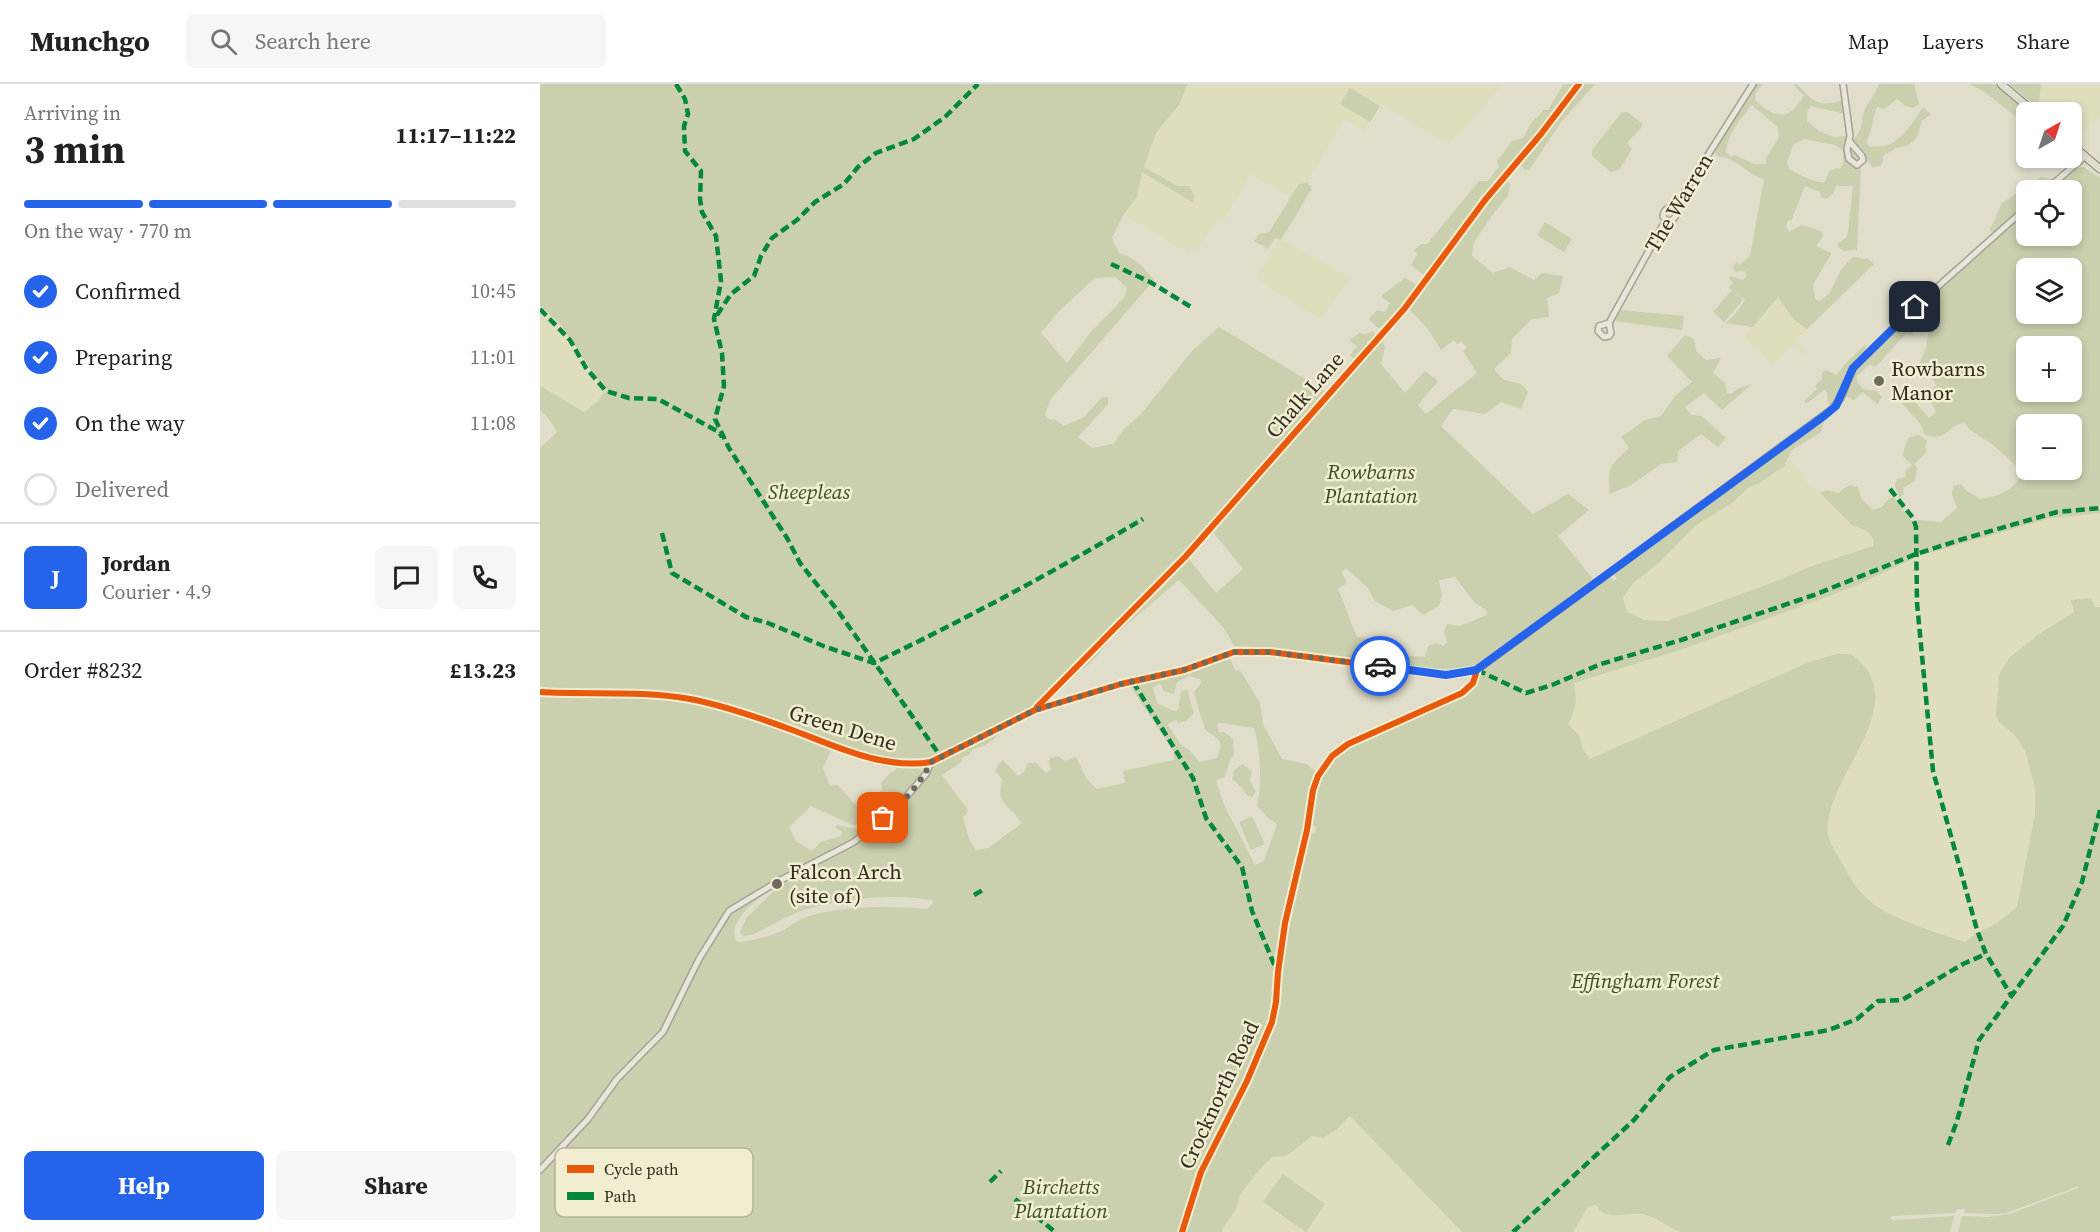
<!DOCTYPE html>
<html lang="en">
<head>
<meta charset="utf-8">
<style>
  body { margin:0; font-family:"Source Serif 4",serif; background:#f6f6f6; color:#222; height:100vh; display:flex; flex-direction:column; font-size:22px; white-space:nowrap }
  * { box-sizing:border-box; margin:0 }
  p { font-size:20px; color:#767676 }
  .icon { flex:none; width:33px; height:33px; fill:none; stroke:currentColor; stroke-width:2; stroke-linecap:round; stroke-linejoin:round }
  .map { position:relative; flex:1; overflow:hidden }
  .sheet { display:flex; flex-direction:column; background:#fff; width:540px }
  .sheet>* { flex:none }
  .needle { width:39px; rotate:39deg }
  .buttons { position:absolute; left:1476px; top:18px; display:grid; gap:12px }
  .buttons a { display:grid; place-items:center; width:66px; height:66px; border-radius:9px; background:#fff; box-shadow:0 3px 9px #0003; font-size:30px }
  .pin { position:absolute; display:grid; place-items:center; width:51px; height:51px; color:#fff; margin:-26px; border-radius:12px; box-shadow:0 3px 9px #0006 }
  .courier { position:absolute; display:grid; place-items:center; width:60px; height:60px; margin:-30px; border:4px solid #2563eb; border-radius:50%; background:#fff; color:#222; box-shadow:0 2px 8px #0007 }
  .head em { font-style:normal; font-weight:700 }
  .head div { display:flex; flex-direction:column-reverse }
  .head { display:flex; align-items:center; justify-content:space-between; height:102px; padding:0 24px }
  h1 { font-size:39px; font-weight:700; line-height:45px }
  .bar { display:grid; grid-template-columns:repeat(4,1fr); gap:9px 6px; align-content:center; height:72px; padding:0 24px }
  .bar i { height:8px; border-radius:4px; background:#e0e0e0 }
  .bar .active { background:#2563eb }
  .bar p { grid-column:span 4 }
  .line { display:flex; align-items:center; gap:15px; padding:0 24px; border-top:2px solid #e0e0e0 }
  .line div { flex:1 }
  .round { display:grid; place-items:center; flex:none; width:63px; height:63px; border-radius:9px; background:#f6f6f6 }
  ol { padding:0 24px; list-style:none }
  li { display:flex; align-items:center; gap:18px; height:66px }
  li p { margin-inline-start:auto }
  li .icon { padding:6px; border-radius:50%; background:#2563eb; color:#fff; stroke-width:4 }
  li:last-child { color:#767676 }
  li i { width:33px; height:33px; border:3px solid #e0e0e0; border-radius:50% }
  .cta { display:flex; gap:12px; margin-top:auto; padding:12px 24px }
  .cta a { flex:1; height:69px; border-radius:9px; background:#2563eb; color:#fff; font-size:24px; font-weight:700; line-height:69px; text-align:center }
  .cta a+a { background:#f6f6f6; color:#222 }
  header { display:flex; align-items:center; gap:36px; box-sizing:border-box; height:84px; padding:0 30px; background:#fff; border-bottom:2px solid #e0e0e0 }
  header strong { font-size:28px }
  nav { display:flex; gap:33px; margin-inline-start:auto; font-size:21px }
  .search { width:420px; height:54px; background:#f6f6f6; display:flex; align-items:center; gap:15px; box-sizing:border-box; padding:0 21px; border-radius:9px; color:#767676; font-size:22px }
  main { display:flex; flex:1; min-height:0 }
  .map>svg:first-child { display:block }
  .farmland { fill:#deddbc }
  .green { fill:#cad0ae; fill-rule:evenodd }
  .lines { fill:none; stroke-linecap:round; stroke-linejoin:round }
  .minor-casing { stroke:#a5a194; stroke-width:8 }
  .major-casing { stroke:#8a877a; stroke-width:9 }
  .minor { stroke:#e8e6db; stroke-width:5 }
  .major { stroke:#dfddcd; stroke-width:7 }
  .quiet { stroke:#00873e; stroke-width:4.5; stroke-dasharray:9 4.5; stroke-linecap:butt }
  .cycleway-casing { stroke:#f0edd1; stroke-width:10 }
  .cycleway { stroke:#e8590c; stroke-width:6 }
  .done { stroke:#6e695a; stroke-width:6; stroke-dasharray:0 10.8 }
  .route { stroke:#2563eb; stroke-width:8 }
  .poi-dot { fill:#6e695a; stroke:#f0edd1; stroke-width:2 }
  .labels { text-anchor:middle; stroke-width:5; stroke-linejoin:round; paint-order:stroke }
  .street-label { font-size:21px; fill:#312b1e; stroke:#f0edd1 }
  .poi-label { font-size:21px; fill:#312b1e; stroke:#f0edd1; text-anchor:start }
  .park-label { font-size:21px; font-style:italic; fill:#3c4b27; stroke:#f0edd1 }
  .key { fill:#f0edd1; stroke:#b7b39b; stroke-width:1.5 }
  .key-label { font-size:16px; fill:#312b1e }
</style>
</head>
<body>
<header>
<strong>Munchgo</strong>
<div class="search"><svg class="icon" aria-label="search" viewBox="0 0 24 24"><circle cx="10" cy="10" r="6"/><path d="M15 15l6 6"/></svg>Search here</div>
<nav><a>Map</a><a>Layers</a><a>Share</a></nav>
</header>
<main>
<section class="sheet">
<div class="head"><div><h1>3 min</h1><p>Arriving in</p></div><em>11:17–11:22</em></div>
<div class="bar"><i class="active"></i><i class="active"></i><i class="active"></i><i></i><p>On the way · 770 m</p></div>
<ol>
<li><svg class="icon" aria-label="check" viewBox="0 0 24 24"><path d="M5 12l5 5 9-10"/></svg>Confirmed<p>10:45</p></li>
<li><svg class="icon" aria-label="check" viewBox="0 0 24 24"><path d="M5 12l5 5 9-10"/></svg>Preparing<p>11:01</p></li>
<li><svg class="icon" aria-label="check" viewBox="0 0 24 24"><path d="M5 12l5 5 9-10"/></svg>On the way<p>11:08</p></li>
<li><i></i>Delivered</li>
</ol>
<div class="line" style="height:108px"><b class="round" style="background:#2563eb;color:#fff">J</b><div><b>Jordan</b><p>Courier · 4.9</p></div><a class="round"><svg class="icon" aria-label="chat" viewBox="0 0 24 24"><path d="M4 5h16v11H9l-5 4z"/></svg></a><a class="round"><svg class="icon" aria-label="phone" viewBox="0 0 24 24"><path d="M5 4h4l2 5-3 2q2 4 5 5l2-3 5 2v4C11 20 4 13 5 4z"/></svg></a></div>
<div class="line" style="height:78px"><div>Order #8232</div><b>£13.23</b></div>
<div class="cta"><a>Help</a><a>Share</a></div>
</section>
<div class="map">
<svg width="1560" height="1148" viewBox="0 0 1560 1148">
  <rect width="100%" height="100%" fill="#e0ddca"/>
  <!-- farmland -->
  <path class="farmland" d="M648 0H963L909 60 841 20 825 47 804 35 767 99 759 101 751 113 710 89 704 102 683 137 677 134 658 166 653 163 649 169 584 130 597 113 602 88 616 49 638 21Z
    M1501 0H1560V34L1542 48 1535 45 1532 42V28H1516L1499 17Z
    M740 155 811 194 780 235 716 194Z
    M1237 212 1253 235 1267 245 1256 256 1268 269 1265 271 1253 260 1233 281 1204 253Z
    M0 226 29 257 47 287 65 308 44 328 0 302Z
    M1249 375 1264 389V397L1280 409 1289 420 1312 441 1327 447 1333 454V462L1269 483 1242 495 1127 537 1104 536 1087 528 1083 514 1093 499 1120 478 1155 442 1192 419 1209 403 1241 385Z
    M1560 429V523L1534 528 1496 552 1469 574 1460 639 1475 651 1486 669 1495 705V730L1477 823 1457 839 1435 850 1425 858 1360 834 1333 820 1314 801 1288 753V735L1295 711 1320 663 1332 600 1325 583 1311 570 1269 578 1050 676 1042 664 1040 652 1028 640 1035 629 1038 613 1034 599 1143 565 1262 522 1313 503 1379 472 1511 434Z
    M810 1032 922 1148H682V1145L696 1124 699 1112 720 1085 732 1073 747 1072 772 1052 797 1045Z
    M1057 1121 1070 1132 1105 1130 1141 1148H1033L1048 1123Z"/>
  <!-- green -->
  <path class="green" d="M0 0H648L639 21 616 49 604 83 638 102H649L655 112 652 118 602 88 597 113 584 130 572 154 579 169C596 174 603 183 614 196L510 316 505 331 510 336 514 335 524 342 544 333 562 313H568V320L538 353 552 364 573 360 584 345 600 331 653 266 679 243 785 307 653 460 497 620 485 628 391 674 373 676 343 673 306 663 196 622 116 606 0 605V364L17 348 9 335 0 326V302L44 328 58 317 67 305 57 295 21 241 0 221ZM576 193 587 204 584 214 550 249 527 279 501 249 518 228 555 194Z
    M1022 0H1036L886 193 871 181 877 170 874 166 881 160H887L939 97H948L959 82 957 77 972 57 983 54 992 38 1004 26H1008L1022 3Z
    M1041 0H1055L1021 38 990 85 985 86 979 79Z
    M1215 0H1223C1220 4 1215 8 1215 13 1215 18 1221 21 1224 24 1245 37 1251 30 1264 12L1253 0H1257C1272 17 1279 24 1303 16L1305 30 1271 22 1267 28V37L1279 47 1294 53 1307 52 1319 75 1321 84 1317 166 1304 167 1299 164 1298 159 1306 154 1308 149 1313 102H1296L1293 110 1286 115 1281 113 1280 108 1265 102 1251 137 1248 136 1246 142 1249 148 1262 141 1281 147 1283 152 1276 162 1292 169 1273 200 1275 215 1279 217 1289 210 1302 184 1313 173 1328 175 1334 180 1267 245 1253 235 1238 213 1213 243 1186 239 1196 229 1205 216 1194 207 1203 216 1184 238 1173 228 1192 206 1189 204 1193 198 1189 195 1191 192 1203 196 1207 192 1205 187 1195 188 1193 183 1197 177 1199 181 1210 172 1224 95C1211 92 1201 80 1189 75 1183 73 1180 74 1175 70L1174 65ZM1212 21 1238 43 1239 53 1226 74V80H1214L1195 71 1191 73 1186 68C1187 51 1201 34 1212 21ZM1264 55 1295 61 1303 66V80L1300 85 1297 84 1289 87 1285 98C1273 100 1260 90 1249 85L1247 79 1253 61Z
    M1339 0H1374L1379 20 1373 24 1365 22 1357 15 1344 25 1337 23C1332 35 1333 47 1326 58L1330 63C1334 62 1340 63 1345 62 1362 58 1374 36 1383 23L1391 30 1382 37 1376 55 1366 62 1356 64 1343 72V78L1340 82 1332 83 1313 56C1324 45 1320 38 1325 25 1329 16 1336 10 1339 0Z
    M1430 0H1457L1490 28H1486V41L1446 9Z
    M1469 0H1501L1499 17 1516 28H1503Z
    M810 4 840 22 830 38 800 20Z
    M1087 28 1102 39 1101 44 1087 59 1092 65 1080 85 1071 88 1052 72V66L1081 29Z
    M1543 83 1560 94V429L1511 434 1379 472 1313 503 1262 522 1143 565 1034 599C1037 615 1037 625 1028 640L1040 652 1042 664 1050 675 1269 578 1297 570H1311C1316 574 1321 578 1325 583 1363 633 1283 696 1288 750 1289 760 1298 770 1302 779 1310 794 1318 808 1332 819 1355 836 1398 849 1425 858L1435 850 1457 839 1477 823 1495 730V705L1486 669 1475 651 1460 639 1456 632 1459 591 1469 574 1496 552 1534 528 1531 516 1551 514 1555 523H1560V1148H1418L1422 1132 1448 1133 1470 1130 1538 1104 1539 1102 1466 1129 1455 1130 1424 1129 1425 1125H1417L1415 1129 1352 1132 1350 1135 1355 1136 1414 1132 1410 1148H1141C1128 1144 1118 1134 1106 1131 1089 1126 1067 1140 1056 1121L1048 1123 1033 1148H922L810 1032 797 1045 783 1054 772 1052 747 1072 732 1073 720 1085 699 1112C700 1124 688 1135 682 1145V1148H0V611C53 613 108 611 161 620 206 628 249 648 292 664L283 684 290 702 298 701 320 726 342 706 341 699 350 689 355 687 358 682C366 680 380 682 384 690L357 721 327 743 310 740 271 722 249 743 256 757 272 767 281 758 301 752 302 748 295 743 298 741 317 745 320 750 312 756 188 825 181 844 191 829 222 812C209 823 189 838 196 857L201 858C215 856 233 852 245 845 253 840 259 835 269 832 307 821 348 822 388 825L394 817C358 808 297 815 261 827 244 833 228 844 211 851L203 852 200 849 206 834 238 803 317 758 360 723 390 682 459 646 460 649C453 657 443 664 433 665L429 671 422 674V678L402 691 428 726 423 734 430 757 436 766 448 764 482 739C468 719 456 722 462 695L455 687 459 679 463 676 478 692 484 688 488 679H496L506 689 511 686 509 679 510 674 518 672 525 677 536 673 547 695 556 705 585 699 583 687 634 676V668L590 602 597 598 648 588 689 573 696 587 700 586 720 619 723 640 742 675 766 680 777 689 771 705 741 848 735 891H742L749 835 768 750 775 749 776 743 770 739C776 702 777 685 809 662L921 613 929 605 942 585 1070 492 1074 497 1077 495 1074 490 1282 335 1284 337 1281 348 1252 366 1243 384 1238 386 1220 399 1209 403 1192 419 1155 442 1120 478 1093 499 1083 514 1087 528 1104 536 1127 537 1242 495 1269 483 1333 462V454L1327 447 1312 441 1280 409 1286 406 1298 409 1310 401 1318 403 1321 414 1333 426 1342 423 1349 414H1354L1372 437 1378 436 1401 438 1417 424 1412 410 1413 402 1421 400 1427 407 1440 415C1457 413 1477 406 1482 387L1453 361 1429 345 1425 339C1405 341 1410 358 1385 351L1381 341 1361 318 1363 312 1369 311 1389 334 1396 328 1390 316 1392 305 1397 301 1384 286 1380 289 1378 284 1386 263 1389 245 1399 231 1395 230 1383 239 1381 235 1372 251 1366 250C1355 260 1346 273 1335 283L1330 280 1317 292V298L1323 305 1337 307 1342 313 1337 320 1323 308 1314 316 1305 312 1315 285 1395 208 1486 126V152H1532V106H1509L1536 84ZM1486 184H1532V230H1486ZM1486 262H1532V308H1486ZM1486 340H1532V386H1486ZM649 592 660 595 661 599 654 608C656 615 663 642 666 646 670 651 678 652 680 659 681 664 679 669 677 674L660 678 649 666 641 661 627 640 636 636 638 639 646 637 654 629 647 605 641 608 638 626 634 627 617 619 613 603 620 600 624 607 634 610 637 598ZM681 639 714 644C721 666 722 699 717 722L728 734 737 740 724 777 715 781 684 721 676 696 685 693 690 676 694 671 693 654 683 648 679 649 677 640Z
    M1501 93 1513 95 1501 106H1486V119L1454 149 1450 146 1462 119Z
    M963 96 970 99 968 112 956 126 934 158 932 172 953 189 970 183 994 196 1002 189 1023 192 1019 209 1007 214 1009 233 992 235 972 255 971 269 954 285 964 296 981 300 988 308 981 325 961 318 945 330 913 325 901 342 993 430 1028 410 1049 426 1018 452 1054 496 939 582C911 587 886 585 858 582L853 574 856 571 885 573 888 562 896 559 904 562 907 558 904 548 907 540 920 542 947 531 946 526 934 518 915 493 899 496 902 512 899 522 883 531 872 521 853 527 835 517 828 504 806 484 802 488 807 499 798 505 817 553 828 554 843 578 841 580 716 563 694 562 684 544 639 496C618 514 598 531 578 548 563 561 554 583 533 589L648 474 676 509 703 485 673 448 791 312 806 292 841 254 845 263 841 280 865 309 885 287 898 297 878 321 886 330 937 289 923 267 927 264 921 257 917 260 914 256 901 266 888 245 868 224Z
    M767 99 771 102V106L741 156 735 154 728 165 714 157 720 150 729 148 759 100Z
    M1005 138 1032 155 1024 168 997 151Z
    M865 194 879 202 844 245 838 244 829 235 837 226 845 228 850 219 841 213C847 205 857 201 865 194Z
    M1080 226 1144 232 1142 246 1075 237Z
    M832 247 837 252 816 275H814L810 271 817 262 809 256 820 249 826 250Z
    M1145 251 1154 255 1156 267 1166 276 1181 274 1173 289 1185 299 1187 309 1191 310 1199 304 1212 300 1182 326 1164 309 1145 323 1151 331 1162 332 1186 354 1178 363 1161 350 1138 367 1137 378 1121 380 1091 401 1070 410C1067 384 1070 381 1089 364L1081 353 1105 336 1121 332 1137 310 1152 298 1127 272Z
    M1326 260 1324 270 1309 286 1295 319 1291 322 1288 319 1287 308 1284 306 1266 320 1264 317 1277 305 1275 302 1282 295V289L1285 286 1297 291 1304 281Z
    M1379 351 1387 357 1385 364 1387 366 1385 370 1374 380 1377 384 1375 397 1363 404 1364 410 1359 413 1355 401 1357 395 1365 393 1366 386 1372 381 1363 372 1364 365 1369 353Z
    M703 680 712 687 710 697 716 707 712 713C704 712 706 708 701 703 699 700 695 698 692 695L694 686Z
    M712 732 725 760 711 766 699 738Z
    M743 1090 785 1120 766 1148 723 1118Z"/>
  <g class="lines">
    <defs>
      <path id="minor" d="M1303 0 1310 52 1307 65 1309 75 1317 81 1323 76 1322 72 1310 58
        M1506 106 1544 73
        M1126 137 1123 132C1124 125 1129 122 1135 123
        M1069 239 1071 249 1069 252 1064 253 1058 247 1059 242 1069 239 1122 143 1126 137C1135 137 1138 131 1135 123L1213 0
        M0 608C50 611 101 606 150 615 186 622 220 634 255 647 297 663 345 686 391 678L495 626 581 600 644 586 694 568H730L906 591 937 586 1292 325 1301 314 1313 284 1375 223 1486 124
        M496 624 646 472 865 224 945 116 1001 50 1039 0
        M0 1086 48 1035 77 995 123 948 159 875 189 827 237 798 314 758 358 722 386 690 391 678
        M642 1148 661 1088 707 997 732 938 736 918 738 888 745 839 767 746 773 706 778 692 792 672 808 660 922 609 933 599 937 586"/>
      <path id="major" d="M1461 0 1494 28
        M1532 61 1560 85"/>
    </defs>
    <!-- minor casing -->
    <use href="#minor" class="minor-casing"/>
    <!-- major casing -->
    <use href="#major" class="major-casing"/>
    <!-- minor -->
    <use href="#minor" class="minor"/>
    <!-- major -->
    <use href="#major" class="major"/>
    <!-- quiet -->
    <path class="quiet" d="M136 0 145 15 148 30 144 42 145 67 161 87 160 115 162 128 176 152 181 197 174 235 182 269 184 302 175 335 189 364 247 454 260 479 298 527 401 673
      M571 180 610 198 651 223
      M0 225 30 256 46 284 66 307 89 314 118 315 179 348 182 353
      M177 231 191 210 214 192 221 172 232 154 257 136 275 118 304 100 318 83 336 69 374 55 405 33 438 0
      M1350 405 1373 434 1376 443 1377 519 1393 687 1437 846 1446 870 1471 911
      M122 449 132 489 206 533 228 539 286 563 334 579C426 535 515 487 603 435
      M937 586 986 609 1012 601 1061 580 1141 556 1274 511 1376 470 1423 455 1517 428 1560 424
      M593 598 653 694 666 734 702 783 712 827 736 885
      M434 811 443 806
      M1408 1061 1417 1037 1439 956 1523 842 1542 798 1560 726
      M450 1098 461 1087
      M475 1115 515 1148
      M973 1148 1094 1036 1130 993 1174 966 1289 946 1317 935 1338 917 1362 916 1423 880 1446 870"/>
    <defs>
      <path id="cycleway" d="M0 608C50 611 101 606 150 615 186 622 220 634 255 647 297 663 345 686 391 678L495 626 581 600 644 586 694 568H730L906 591 937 586 933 599 922 609 808 660 792 672 778 692 773 706 767 746 745 839 738 888 736 918 732 938 707 997 661 1088 642 1148
        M497 623 646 472 865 224 945 116 1001 50 1039 0"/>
    </defs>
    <!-- cycleway casing -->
    <use href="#cycleway" class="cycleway-casing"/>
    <!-- cycleway -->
    <use href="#cycleway" class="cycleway"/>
  </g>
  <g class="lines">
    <!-- done -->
    <path class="done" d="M343 734C362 719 381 700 391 678L495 626 581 600 644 586 694 568H730L840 582"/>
    <!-- route -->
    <path class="route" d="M840 582 906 591 936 586 1284 332 1296 322 1313 284 1375 223"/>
  </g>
  <!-- markers -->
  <g class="poi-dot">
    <circle cx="1339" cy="297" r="6"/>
    <circle cx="237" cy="800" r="6"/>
  </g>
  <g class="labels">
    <!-- street labels -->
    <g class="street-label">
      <text transform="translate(1139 119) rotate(-59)" y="7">The Warren</text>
      <text transform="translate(765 311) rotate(-49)" y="7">Chalk Lane</text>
      <text transform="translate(303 644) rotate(17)" y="7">Green Dene</text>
      <text transform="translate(679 1011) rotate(-65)" y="7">Crocknorth Road</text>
    </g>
    <!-- poi labels -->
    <g class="poi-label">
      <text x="1351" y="292">Rowbarns<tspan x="1351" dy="24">Manor</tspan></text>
      <text x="249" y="795">Falcon Arch<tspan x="249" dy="24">(site of)</tspan></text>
    </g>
    <!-- park labels -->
    <g class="park-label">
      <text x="831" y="395">Rowbarns<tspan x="831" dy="24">Plantation</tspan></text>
      <text x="269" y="415">Sheepleas</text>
      <text x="1105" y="904">Effingham Forest</text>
      <text x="521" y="1110">Birchetts<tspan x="521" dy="24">Plantation</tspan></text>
    </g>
  </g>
  <!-- legend -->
  <rect x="15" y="1064" width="198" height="69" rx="9" class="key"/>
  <rect x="27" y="1081" width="27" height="8" fill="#e8590c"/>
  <rect x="27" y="1108" width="27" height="8" fill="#00873e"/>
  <g class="key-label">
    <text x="64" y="1091">Cycle path</text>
    <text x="64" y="1118">Path</text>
  </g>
</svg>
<div class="buttons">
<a><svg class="needle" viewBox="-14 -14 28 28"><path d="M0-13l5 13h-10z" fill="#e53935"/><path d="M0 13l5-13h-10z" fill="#767676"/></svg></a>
<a><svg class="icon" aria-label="locate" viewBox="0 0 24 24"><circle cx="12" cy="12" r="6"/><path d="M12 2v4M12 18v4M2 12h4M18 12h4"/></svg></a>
<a><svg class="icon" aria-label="layers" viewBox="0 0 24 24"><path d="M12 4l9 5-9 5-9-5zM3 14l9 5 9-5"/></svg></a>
<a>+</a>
<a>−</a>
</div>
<div class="pin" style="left:343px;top:734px;background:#ea580c"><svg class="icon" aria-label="bag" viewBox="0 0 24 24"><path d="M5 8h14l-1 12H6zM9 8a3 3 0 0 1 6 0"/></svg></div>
<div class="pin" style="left:1375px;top:223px;background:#1f2937"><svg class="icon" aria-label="home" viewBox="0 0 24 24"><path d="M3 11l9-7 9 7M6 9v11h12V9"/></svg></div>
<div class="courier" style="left:840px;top:582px"><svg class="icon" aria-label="car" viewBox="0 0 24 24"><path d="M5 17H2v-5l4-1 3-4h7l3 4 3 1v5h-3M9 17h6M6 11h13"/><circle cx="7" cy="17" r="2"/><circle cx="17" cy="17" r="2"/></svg></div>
</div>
</main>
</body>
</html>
